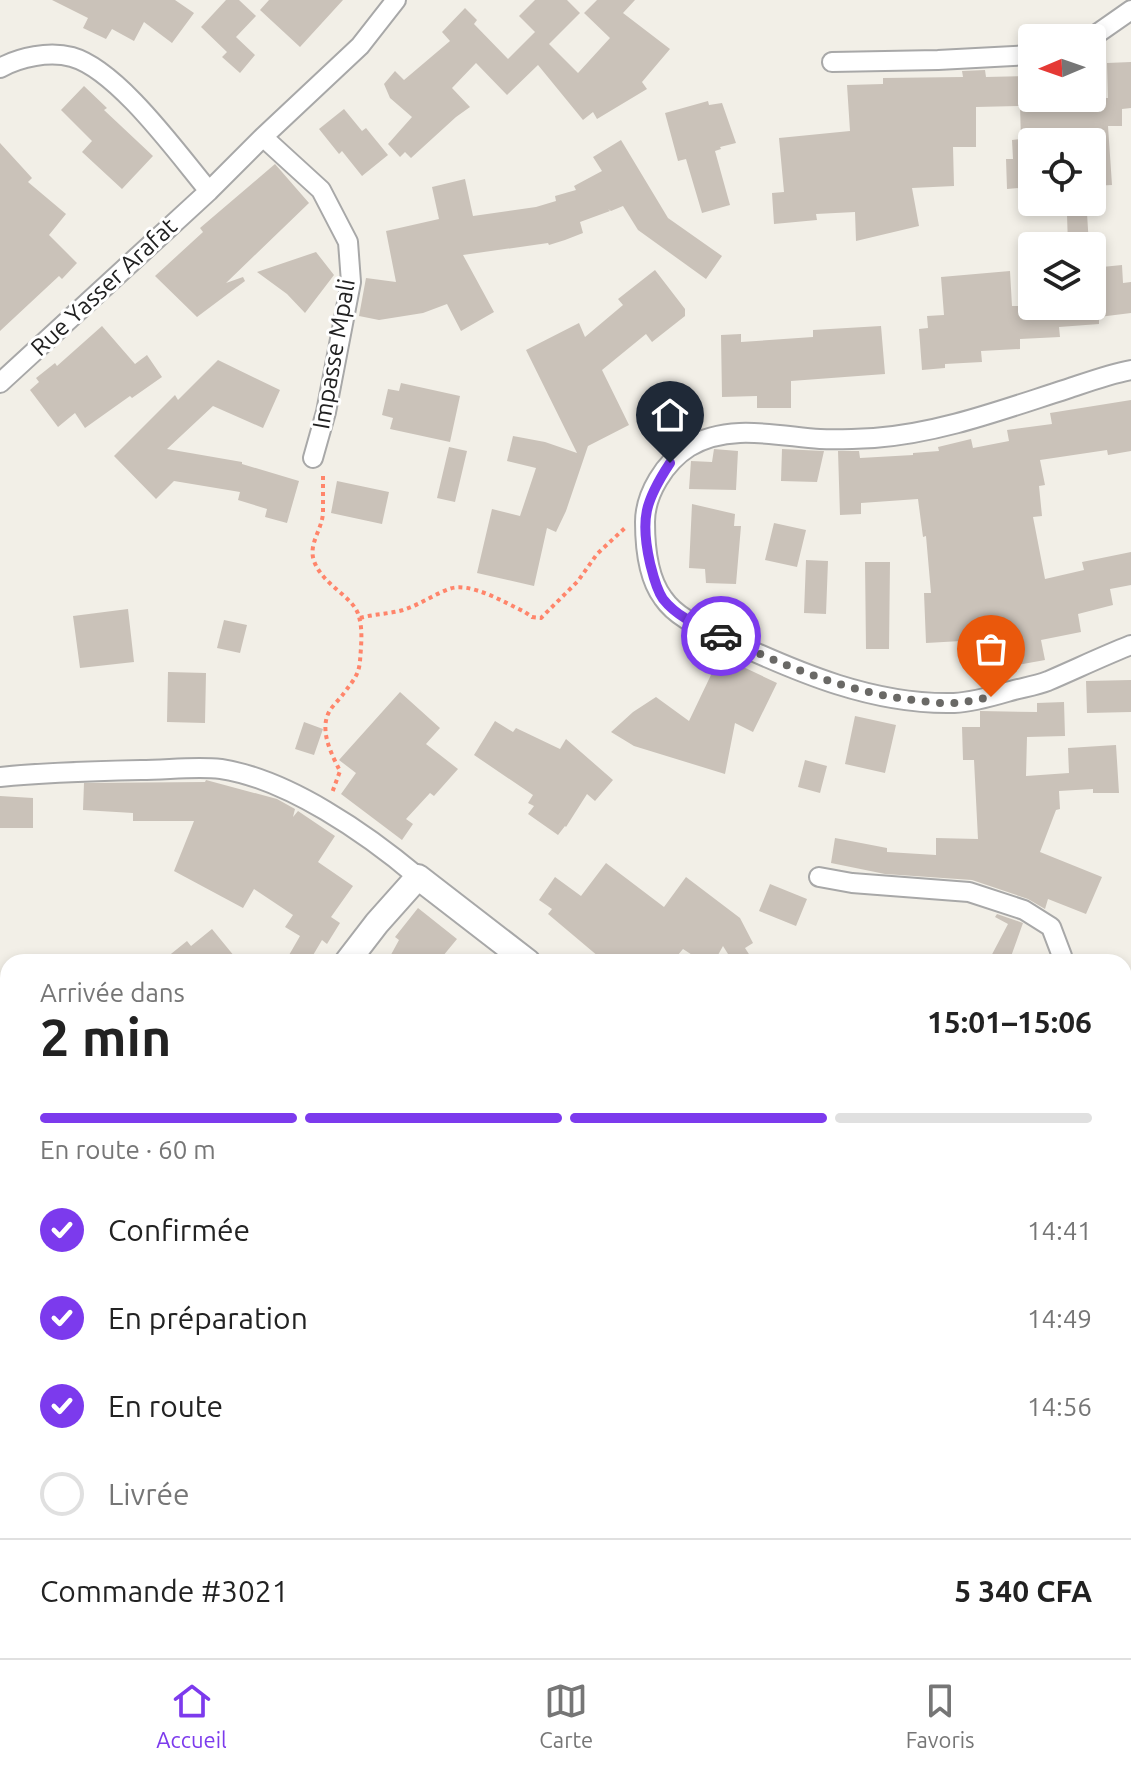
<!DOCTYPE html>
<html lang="fr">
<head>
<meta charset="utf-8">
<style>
  body { margin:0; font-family:Ubuntu,sans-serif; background:#f6f6f6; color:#222; height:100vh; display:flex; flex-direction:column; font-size:30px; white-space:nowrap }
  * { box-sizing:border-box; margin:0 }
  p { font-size:26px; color:#767676 }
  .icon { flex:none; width:44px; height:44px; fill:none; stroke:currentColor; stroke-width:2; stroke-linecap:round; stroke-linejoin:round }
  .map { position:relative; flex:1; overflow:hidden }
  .panel { position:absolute; left:0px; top:954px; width:1132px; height:704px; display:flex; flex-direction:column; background:#fff; border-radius:24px 24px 0 0; box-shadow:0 4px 12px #0003 }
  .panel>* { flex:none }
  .needle { width:52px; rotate:268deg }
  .buttons { position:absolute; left:1018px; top:24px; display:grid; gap:16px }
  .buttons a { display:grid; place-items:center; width:88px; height:88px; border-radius:8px; background:#fff; box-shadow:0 4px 12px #0003; font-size:40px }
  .pin { position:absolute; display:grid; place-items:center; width:68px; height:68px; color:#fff; margin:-82px -34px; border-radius:50% 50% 50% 0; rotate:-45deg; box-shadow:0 0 8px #0007 }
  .pin .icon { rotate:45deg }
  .courier { position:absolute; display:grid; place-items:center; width:80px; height:80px; margin:-40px; border:6px solid #7c3aed; border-radius:50%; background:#fff; color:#222; box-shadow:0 2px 10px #0007 }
  .summary em { font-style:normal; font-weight:600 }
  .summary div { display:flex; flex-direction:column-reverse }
  .summary { display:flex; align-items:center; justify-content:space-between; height:136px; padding:0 40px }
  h1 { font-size:52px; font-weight:600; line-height:60px }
  .bar { display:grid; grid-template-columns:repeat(4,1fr); gap:12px 8px; align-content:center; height:96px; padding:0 40px }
  .bar i { height:10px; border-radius:6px; background:#e0e0e0 }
  .bar .on { background:#7c3aed }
  .bar p { grid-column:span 4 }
  .line { display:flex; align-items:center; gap:20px; padding:0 40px; border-top:2px solid #e0e0e0 }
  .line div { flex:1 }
  ol { padding:0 40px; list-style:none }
  li { display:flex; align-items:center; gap:24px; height:88px }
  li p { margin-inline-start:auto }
  li .icon { padding:8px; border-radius:50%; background:#7c3aed; color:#fff; stroke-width:4 }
  li:last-child { color:#767676 }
  li i { width:44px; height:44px; border:4px solid #e0e0e0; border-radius:50% }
  .tab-bar { display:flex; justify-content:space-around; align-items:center; height:112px; border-top:2px solid #e0e0e0; background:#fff; font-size:22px; color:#767676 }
  .tab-bar a { display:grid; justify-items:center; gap:4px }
  .tab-bar .on { color:#7c3aed }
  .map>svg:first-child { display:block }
  .building { fill:#cac2b9 }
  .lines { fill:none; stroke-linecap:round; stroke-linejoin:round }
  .minor-casing { stroke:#a8a8a8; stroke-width:22 }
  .tertiary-casing { stroke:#a8a8a8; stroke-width:28 }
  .path { stroke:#ff856b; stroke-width:4; stroke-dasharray:4 4; stroke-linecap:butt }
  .minor { stroke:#fff; stroke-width:18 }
  .tertiary { stroke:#fff; stroke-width:24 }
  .done { stroke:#6a6966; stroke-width:8; stroke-dasharray:0 14.4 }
  .route { stroke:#7c3aed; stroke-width:10 }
  .labels { text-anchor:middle; stroke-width:6; stroke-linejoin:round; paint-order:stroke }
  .street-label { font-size:24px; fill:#212121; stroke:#fff }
</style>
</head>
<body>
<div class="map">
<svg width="1131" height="1658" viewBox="0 0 1131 1658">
  <rect width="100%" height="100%" fill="#f2efe7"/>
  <!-- building -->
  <path class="building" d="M52 0H175L194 13 172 43 144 22 134 41 112 29 106 39 83 28 88 18Z
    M226 0H239L256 16 236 37 255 55 240 73 222 57 227 52 201 27Z
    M269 0H343L300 47 260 10Z
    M535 0H567L580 13 549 44 578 73 610 38 584 13 597 0H635L623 13 670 49 642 82 647 89 597 119 593 112 583 120 538 65 507 95 476 63 452 88 470 107 456 117 411 158 405 152 400 157 388 144 412 117 390 98 384 84 395 71 404 80 450 41 442 32 465 8 477 20 474 24 508 59 535 32 519 16Z
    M1131 62V108L1122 109V126H1108L1112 185 1092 186V140L1032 142V187L1007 189 1006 159H1013L1012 140 1021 139 1020 106 976 107V147H953L954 186 912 188 919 226 856 241 855 212 816 214 817 220 774 224 772 193 784 192 779 138 850 131 847 85 883 84V78L963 77 962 71 985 70 986 77 1032 76V98H1108L1107 63Z
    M84 86 107 108 104 110 153 156 122 189 82 152 92 141 61 110Z
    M708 101 709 105 722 103 736 143 720 147 721 149 715 151 730 205 702 213 686 159 678 161 665 113Z
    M344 109 362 131 366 128 388 155 362 176 342 151 339 154 319 129Z
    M621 140 668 218 722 256 706 279 638 230 623 206 611 211 608 209 610 211 580 222 583 233 565 240 549 245 548 243 463 255 494 312 461 331 447 304 423 313 379 320 359 316 366 278 396 282 386 231 439 219 432 187 465 179 473 216 536 207 556 201 555 196 576 190 574 186 602 171 593 157Z
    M0 143 32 178 28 182 66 214 49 235 77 263 62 279 59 276 0 331Z
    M275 164 309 203 226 283 243 277 245 281 197 317 155 276 203 232 200 228Z
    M1087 213 1089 246H1068L1067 214Z
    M316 252 334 275 305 313 287 294 257 272Z
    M1122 265 1123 283 1131 282V313L1099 317V324L1059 327 1060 337 1020 339V349L981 351 982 362 945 364V368L922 370 919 329 928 328 927 316 944 315 941 277 1010 271 1012 306H1092V268Z
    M655 270 685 309V316L652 342 646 334 602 370 629 425 588 446 566 511 556 532 547 528 534 586 477 573 492 509 520 516 536 468 507 461 513 436 545 442 577 453 526 350 579 323 585 337 623 305 618 299Z
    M102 326 135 364 147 355 162 377 132 398 130 396 85 428 75 413 58 427 30 390 39 382 36 378 55 363 57 366Z
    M881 326 885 374 791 381V408H757V396L722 397 721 335 741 334V342L813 337V330Z
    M218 360 280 390 263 428 213 406 167 449 242 462V464L299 481 287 523 265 517 267 509 238 500 240 492 174 481 156 499 114 456 175 395 178 400Z
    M401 383 460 396 450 442 390 429 393 418 382 415 388 389 399 391Z
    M1131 400V451L1108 455 1107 450 1040 460 1045 485 1039 486 1042 516 1033 517 1045 579 1084 570 1082 562 1131 552V585L1110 589 1113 605 1078 614 1081 632 1041 640 1045 660 983 671 979 640 926 643 924 593H931L926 536 923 537 918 499 861 503V514L840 515 838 451H859L860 458 913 455V453L939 451 938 447 971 439 973 448 1009 441 1007 430 1052 424 1050 413Z
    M449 447 467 451 455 502 437 498Z
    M714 449 738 451 736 490 689 489 691 461 712 462Z
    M782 449 824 451 817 482 781 481Z
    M337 481 389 492 382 524 331 513Z
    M692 504 735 514 734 526H741L736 584 706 583 705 569 689 568Z
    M774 523 806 530 797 567 765 560Z
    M806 560 828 561 826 614 804 613Z
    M865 562H890L889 649H866Z
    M128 609 134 662 80 668 73 616Z
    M224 620 247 625 240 653 217 648Z
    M720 656 777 683 753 732 735 723 725 774 634 746 611 732 633 712 656 697 689 721Z
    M168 672 206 673 205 723 167 722Z
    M1131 680V712L1087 713 1086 681Z
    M400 692 440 728 426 744 458 769 434 796 430 793 406 819 413 824 402 840 341 794 356 773 339 760Z
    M1064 702 1065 736 1027 737 1026 776 1069 773 1068 748 1116 745 1119 793H1093V789L1059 791 1060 809 1056 810 1040 852 1102 877 1086 914 1048 899 1045 909 1028 899 972 880 885 874 831 863 835 838 887 848V852L936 855V838L978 839 974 760H963L962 727H980V711L1037 712V703Z
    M855 716 896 725 885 773 845 764Z
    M495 721 513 732 516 728 560 749 566 739 613 780 595 801 587 794 566 827 565 826 558 835 528 814 534 806 528 803 533 795 474 755Z
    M304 722 323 729 314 755 295 749Z
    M805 760 827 766 820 793 798 787Z
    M206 780 277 799 295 809 293 817 298 811 335 836 318 862 353 886 331 917 340 923 327 944 322 940 309 962H285L300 936 285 927 293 915 254 889 243 908 174 871 194 821H133V813L83 810 84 783 205 782Z
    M0 796 33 798V828H0Z
    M606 863 664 907 686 877 740 918 753 943 745 948 754 962H733L723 946 714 962H703L683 949 672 962H605L548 914 552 909 539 900 555 877 581 896Z
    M770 884 807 899 796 926 759 911Z
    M418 908 457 939 438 962H387L399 940 395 937Z
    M997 914 1023 923 1009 962H988L1008 924 995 917Z
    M212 929 239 962H161L187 941 191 946Z"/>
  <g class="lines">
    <defs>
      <path id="minor" d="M1091 38 1131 10
        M832 62 938 60 1032 55
        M0 68C20 57 49 51 72 57 118 70 178 154 209 191
        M263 137 321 190 348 242 351 282 326 412 313 458
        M1131 370C1109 374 1088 382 1067 389 1004 409 941 433 874 438 856 439 838 440 820 439 778 436 728 423 689 447 665 462 645 494 645 522 645 546 648 578 663 598 678 620 706 629 728 640 799 673 874 705 954 703 971 702 990 697 1007 692 1020 688 1035 686 1048 681 1076 669 1103 656 1131 645
        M0 383 209 191 263 137 360 46 396 0
        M0 777C47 772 94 771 141 770 167 770 195 766 221 769 288 779 367 834 418 877
        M819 877 852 883 969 892 1024 910 1051 927 1062 956 1061 962
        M776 1658 779 1650"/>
      <path id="tertiary" d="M347 962 377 923 418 877 528 962
        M1124 1201H1131
        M0 1537 8 1531"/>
    </defs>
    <!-- minor casing -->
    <use href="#minor" class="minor-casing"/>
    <!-- tertiary casing -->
    <use href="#tertiary" class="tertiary-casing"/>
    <!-- path -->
    <path class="path" d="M323 476C323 488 323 501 323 513 322 530 308 544 314 561 323 586 355 597 359 617 363 630 361 647 360 661 359 675 352 682 344 693 340 699 332 706 329 712 319 731 332 755 340 771L332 793
      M360 618C374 614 389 614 403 610 419 605 433 595 449 589 470 581 505 603 525 612L532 617 541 618 578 581 597 554 627 526"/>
    <!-- minor -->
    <use href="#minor" class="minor"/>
    <!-- tertiary -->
    <use href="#tertiary" class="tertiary"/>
  </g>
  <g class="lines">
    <!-- done -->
    <path class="done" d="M721 636C781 664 840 690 906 699 922 701 939 704 955 703 967 702 979 699 991 697"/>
    <!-- route -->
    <path class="route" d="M670 463C645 501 640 519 650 563 653 575 656 589 663 599 678 618 700 626 721 636"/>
  </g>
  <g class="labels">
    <!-- street labels -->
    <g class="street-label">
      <text transform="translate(104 287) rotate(-43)" y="8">Rue Yasser Arafat</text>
      <text transform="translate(334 354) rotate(-80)" y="8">Impasse Mpali</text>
    </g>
  </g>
</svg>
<div class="buttons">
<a><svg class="needle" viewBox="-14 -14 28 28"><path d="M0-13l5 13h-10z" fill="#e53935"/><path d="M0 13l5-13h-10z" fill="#767676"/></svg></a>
<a><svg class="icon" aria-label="locate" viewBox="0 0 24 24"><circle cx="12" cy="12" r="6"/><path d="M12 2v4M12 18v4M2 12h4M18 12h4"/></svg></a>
<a><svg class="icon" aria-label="layers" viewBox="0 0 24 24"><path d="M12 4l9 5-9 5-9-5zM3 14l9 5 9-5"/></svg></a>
</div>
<div class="pin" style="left:991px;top:697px;background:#ea580c"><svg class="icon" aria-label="bag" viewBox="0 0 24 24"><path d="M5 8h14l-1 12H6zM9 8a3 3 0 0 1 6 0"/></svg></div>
<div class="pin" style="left:670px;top:463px;background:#1f2937"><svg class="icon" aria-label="home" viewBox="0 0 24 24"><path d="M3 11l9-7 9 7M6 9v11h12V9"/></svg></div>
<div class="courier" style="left:721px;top:636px"><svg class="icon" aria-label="car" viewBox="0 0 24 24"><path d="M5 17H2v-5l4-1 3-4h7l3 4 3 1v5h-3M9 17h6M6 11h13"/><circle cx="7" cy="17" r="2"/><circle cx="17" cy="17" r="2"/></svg></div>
<section class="panel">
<div class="summary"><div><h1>2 min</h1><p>Arrivée dans</p></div><em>15:01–15:06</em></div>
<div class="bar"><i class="on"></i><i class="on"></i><i class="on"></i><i></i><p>En route · 60 m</p></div>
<ol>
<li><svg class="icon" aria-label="check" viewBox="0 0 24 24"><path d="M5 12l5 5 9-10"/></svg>Confirmée<p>14:41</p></li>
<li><svg class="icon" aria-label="check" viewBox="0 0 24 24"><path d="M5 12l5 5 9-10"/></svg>En préparation<p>14:49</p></li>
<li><svg class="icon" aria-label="check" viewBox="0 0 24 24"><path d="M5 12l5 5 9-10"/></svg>En route<p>14:56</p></li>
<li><i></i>Livrée</li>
</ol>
<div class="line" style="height:104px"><div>Commande #3021</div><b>5 340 CFA</b></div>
</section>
</div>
<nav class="tab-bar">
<a class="on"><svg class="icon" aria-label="home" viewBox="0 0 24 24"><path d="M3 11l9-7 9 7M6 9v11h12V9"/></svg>Accueil</a>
<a><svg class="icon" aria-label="map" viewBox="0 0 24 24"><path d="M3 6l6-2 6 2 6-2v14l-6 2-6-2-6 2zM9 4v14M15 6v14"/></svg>Carte</a>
<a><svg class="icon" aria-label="saved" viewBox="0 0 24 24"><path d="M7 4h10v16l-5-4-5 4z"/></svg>Favoris</a>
</nav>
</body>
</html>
